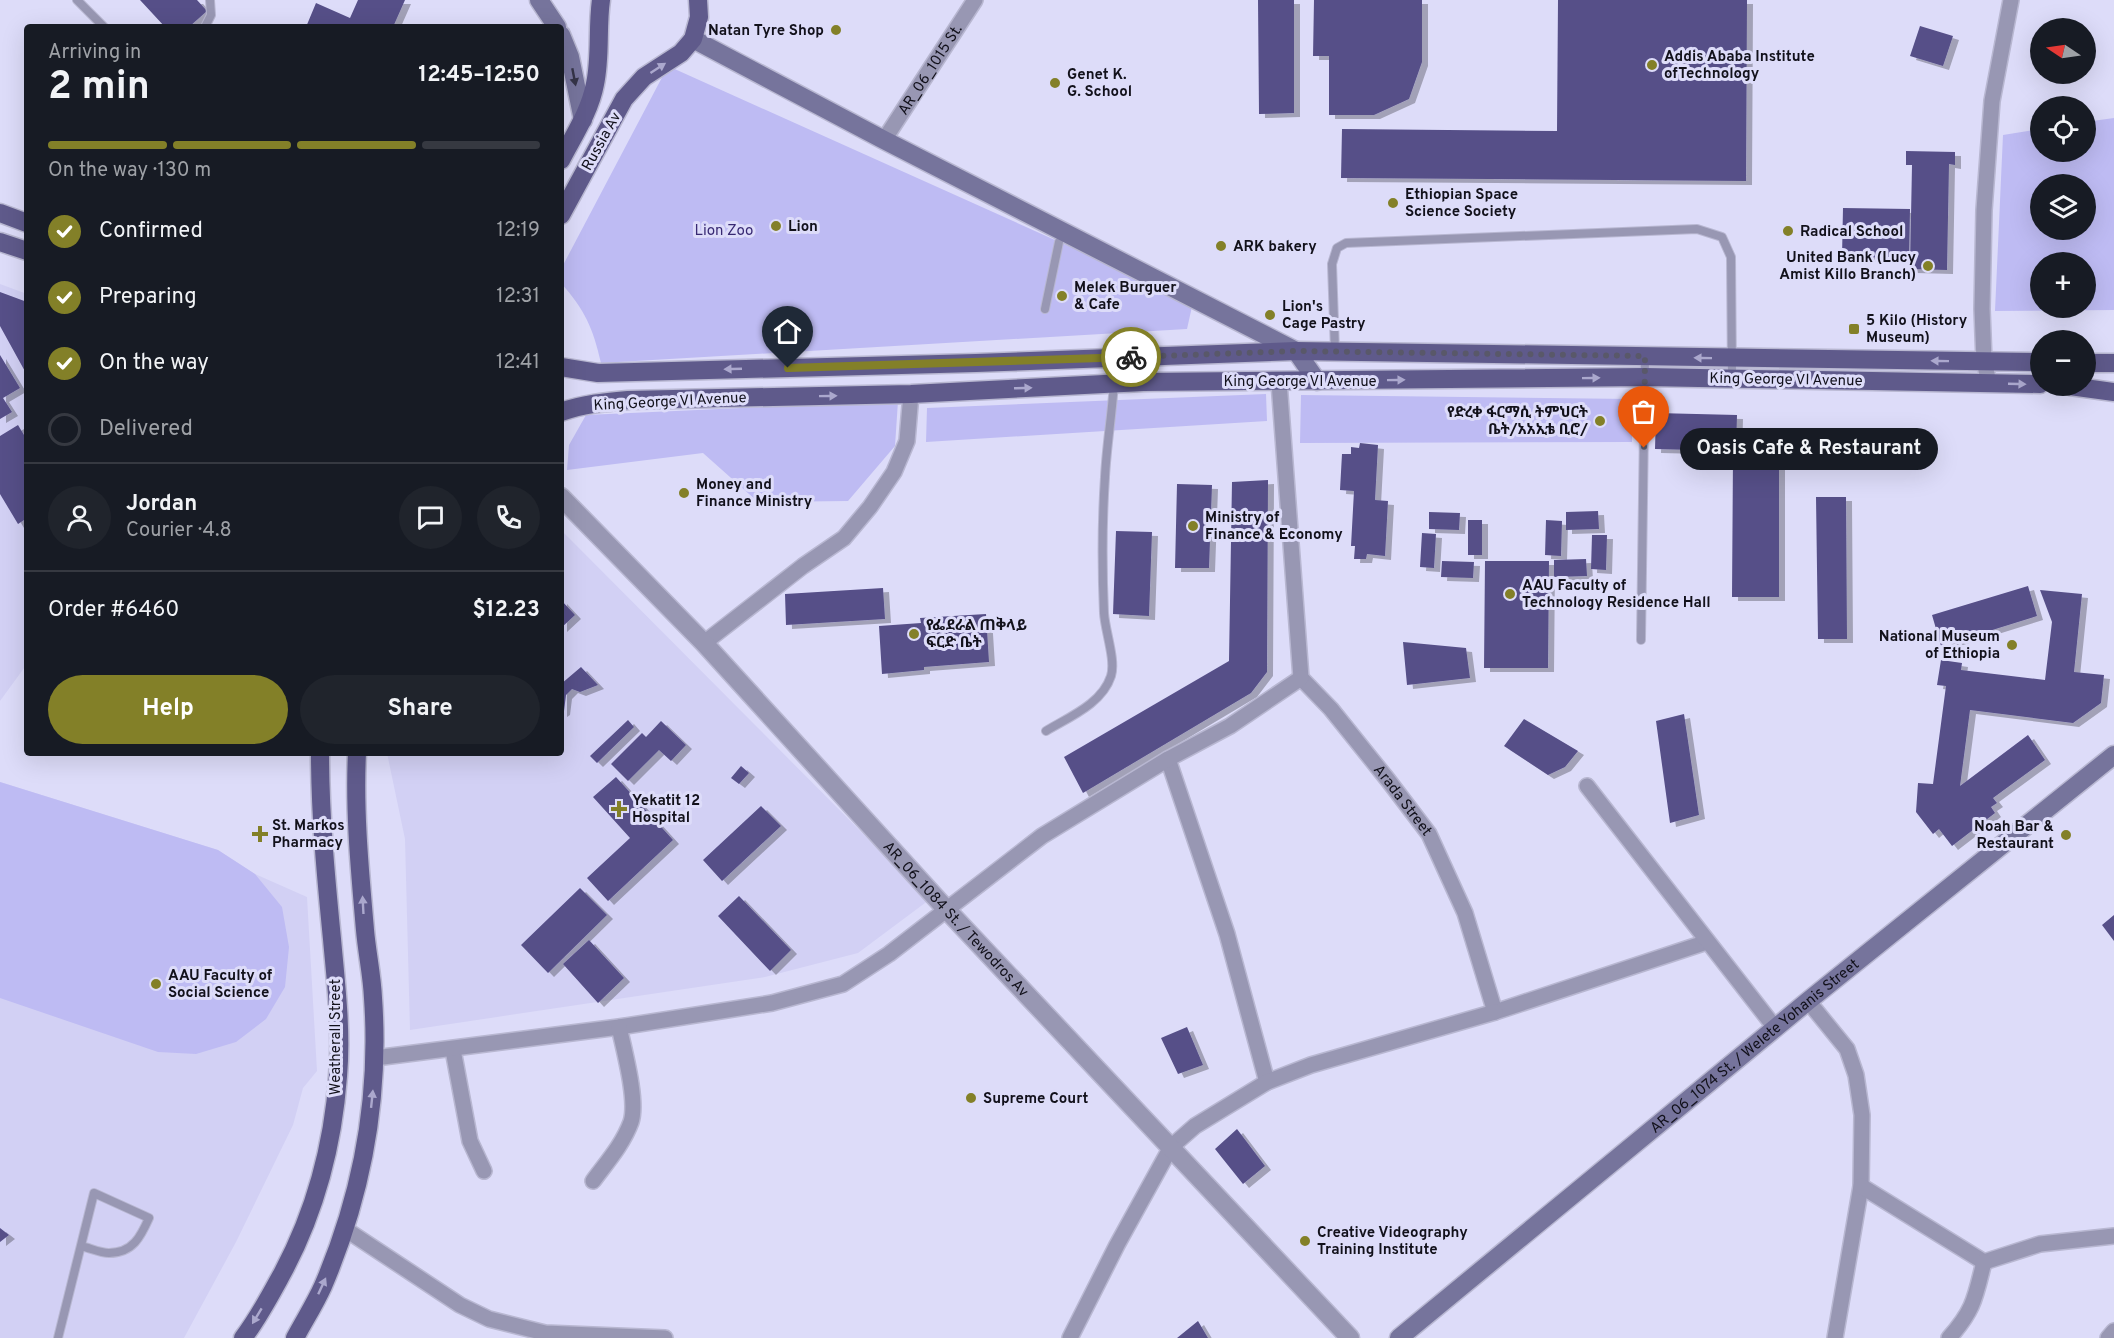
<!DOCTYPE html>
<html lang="en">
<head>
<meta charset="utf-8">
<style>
  body { margin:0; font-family:Overpass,"Noto Sans Ethiopic",sans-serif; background:#20242c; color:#f1f3f6; height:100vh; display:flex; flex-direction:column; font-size:22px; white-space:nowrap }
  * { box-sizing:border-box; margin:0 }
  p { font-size:20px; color:#9ea1a6 }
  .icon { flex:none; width:33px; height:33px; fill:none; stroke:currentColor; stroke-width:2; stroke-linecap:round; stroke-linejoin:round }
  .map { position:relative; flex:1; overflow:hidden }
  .drawer { position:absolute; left:24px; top:24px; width:540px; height:732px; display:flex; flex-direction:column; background:#171b24; border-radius:6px; box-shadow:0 6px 24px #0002 }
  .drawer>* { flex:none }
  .needle { width:39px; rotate:283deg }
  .fabs { position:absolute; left:2030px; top:18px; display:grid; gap:12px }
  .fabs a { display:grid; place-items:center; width:66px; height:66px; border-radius:50%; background:#171b24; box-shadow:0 6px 24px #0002; font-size:30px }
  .pin { position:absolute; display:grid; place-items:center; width:51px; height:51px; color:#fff; margin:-62px -26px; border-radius:50% 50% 50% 0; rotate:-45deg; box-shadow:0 0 6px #0007 }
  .pin .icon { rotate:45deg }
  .courier { position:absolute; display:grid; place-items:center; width:60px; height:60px; margin:-30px; border:4px solid #838028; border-radius:50%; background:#fff; color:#222; box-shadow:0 2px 8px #0007 }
  .bubble { position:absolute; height:42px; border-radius:21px; background:#171b24; box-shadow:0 6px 24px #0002; font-size:20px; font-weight:700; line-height:42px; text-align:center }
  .summary em { font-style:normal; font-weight:700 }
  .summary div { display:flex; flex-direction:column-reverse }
  .summary { display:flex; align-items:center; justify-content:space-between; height:102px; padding:0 24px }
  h1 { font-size:39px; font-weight:700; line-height:45px }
  .bar { display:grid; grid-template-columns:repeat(4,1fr); gap:9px 6px; align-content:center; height:72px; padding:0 24px }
  .bar i { height:8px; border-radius:4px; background:#363941 }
  .bar .active { background:#838028 }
  .bar p { grid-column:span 4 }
  .line { display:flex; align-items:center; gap:15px; padding:0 24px; border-top:2px solid #363941 }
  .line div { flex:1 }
  .round { display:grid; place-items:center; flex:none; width:63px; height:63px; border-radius:32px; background:#20242c }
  ol { padding:0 24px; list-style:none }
  li { display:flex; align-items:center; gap:18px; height:66px }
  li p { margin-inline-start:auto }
  li .icon { padding:6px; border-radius:50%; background:#838028; color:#fff; stroke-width:4 }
  li:last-child { color:#9ea1a6 }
  li i { width:33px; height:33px; border:3px solid #363941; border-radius:50% }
  .button { display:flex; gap:12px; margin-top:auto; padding:12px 24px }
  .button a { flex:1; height:69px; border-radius:36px; background:#838028; color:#fff; font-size:24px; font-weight:700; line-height:69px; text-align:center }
  .button a+a { background:#20242c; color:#f1f3f6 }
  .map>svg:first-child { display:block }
  .built { fill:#d2d0f4 }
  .green { fill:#bebbf3; fill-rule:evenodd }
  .building { fill:#564f88; filter:url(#shadow) }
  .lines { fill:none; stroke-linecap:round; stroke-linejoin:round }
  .service-casing { stroke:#b8b7d1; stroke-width:10 }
  .minor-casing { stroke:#b8b7d1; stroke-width:18 }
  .tertiary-casing { stroke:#b8b7d1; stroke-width:21 }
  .secondary-casing { stroke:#b8b7d1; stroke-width:21 }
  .primary-casing { stroke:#b8b7d1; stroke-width:21 }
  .service { stroke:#9897b3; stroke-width:8 }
  .minor { stroke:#9897b3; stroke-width:15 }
  .tertiary { stroke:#9897b3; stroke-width:18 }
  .secondary { stroke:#76749c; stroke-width:18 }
  .primary { stroke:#5f5a8b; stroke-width:18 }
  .oneway { fill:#aba8cd }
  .oneway2 { fill:#353448 }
  .done { stroke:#595869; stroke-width:6; stroke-dasharray:0 10.8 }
  .route { stroke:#838028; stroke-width:8 }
  .poi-dot { fill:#838028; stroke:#dddcf9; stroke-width:2 }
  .labels { text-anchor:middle; stroke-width:6; stroke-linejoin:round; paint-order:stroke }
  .poi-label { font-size:15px; font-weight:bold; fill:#12111b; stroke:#dddcf9; text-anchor:start }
  .street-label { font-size:15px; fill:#12111b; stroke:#dddcf9 }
  .park-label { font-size:15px; fill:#382973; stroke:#dddcf9 }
</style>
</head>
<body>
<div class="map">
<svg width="2114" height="1338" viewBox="0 0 2114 1338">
  <defs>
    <filter id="shadow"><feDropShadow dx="6" dy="4" stdDeviation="0" flood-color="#0004"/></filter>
  </defs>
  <rect width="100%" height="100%" fill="#dddcf9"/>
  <!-- built -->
  <path class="built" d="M0 284 27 294V664L0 701Z
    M561 530 929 900 858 953 765 977 410 1030 405 839 387 753H561Z
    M0 782 218 850 255 874 307 897 317 1071 303 1088 293 1125 236 1242 184 1338H0Z"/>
  <!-- green -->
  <path class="green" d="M668 66 1193 302 1187 329 601 363C593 328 585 310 561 283V269Z
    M2114 118V310L1995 311 2003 135 2040 129V152H2085V122ZM2040 184H2085V230H2040ZM2040 262H2085V308H2040Z
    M1266 394 1267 421 926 442 927 408Z
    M1301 395 1632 399V442L1300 443Z
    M898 401 895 446 848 501 758 502 703 453 567 470 569 445 586 415Z
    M0 782 218 850 255 874 282 907 289 947 285 987 266 1019 236 1042 196 1054 158 1052 0 998Z"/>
  <!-- building -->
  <path class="building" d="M140 0H197L207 11 189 27H165Z
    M358 0H405L393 27H306L316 3 350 18Z
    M1258 0H1294V113L1259 114Z
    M1314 0H1422V62L1409 99 1374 115H1329V56H1313Z
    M1558 0H1747L1746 181 1341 178 1342 129 1557 131Z
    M1920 26 1953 36 1943 66 1910 56Z
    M1906 151 1955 152V165L1949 164 1947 270 1910 269 1912 165H1906Z
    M1843 208 1910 209 1909 258 1842 257Z
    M0 292 27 302V375L0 326Z
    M0 355 20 388 3 398 12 412 0 419Z
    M1656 413 1737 415 1736 451 1655 449Z
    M18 425 27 440V518L18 524 0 494V436Z
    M1360 443 1378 445 1375 500 1388 501 1385 556 1367 554 1366 559H1354L1355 546H1351L1354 491 1340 490 1342 454H1351V447L1359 448Z
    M1733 456H1779V597H1732Z
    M1268 480 1267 672 1251 693 1083 793 1064 757 1229 661 1232 482Z
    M1177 484 1212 485 1209 568H1175Z
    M1816 497H1846L1847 639H1818Z
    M1598 511 1599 529 1566 530V512Z
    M1429 512 1460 513 1459 530 1429 529Z
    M1468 520H1482V555H1468Z
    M1546 520 1562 521 1561 556 1545 555Z
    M1116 531 1152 532 1149 616 1113 614Z
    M1422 533 1436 534 1434 568 1420 567Z
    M1592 535H1607L1606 570 1591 569Z
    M1586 559 1587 576 1554 577V560Z
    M1442 561 1474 562 1473 578 1441 577Z
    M1485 561H1549L1548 668H1484Z
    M2028 586 2037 616 1941 646 1932 615Z
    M883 588 885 619 786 625 785 594Z
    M2040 590 2082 594 2074 672 2104 675 2101 703 2073 723 1970 710 1960 786 2028 735 2045 760 1993 798 1997 803 1991 807 1995 813 1952 846 1939 829 1933 834 1916 812 1918 783 1933 784 1946 686 1937 685 1941 660 1962 663 1961 670 2045 680 2052 622Z
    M561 600 575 615 561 628Z
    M986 614 989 662 924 667V670L882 674 879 626 921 623 920 618Z
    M1403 642 1466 648 1470 678 1407 685Z
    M581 667 598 685 580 692 572 689 566 695 564 711 561 713V684Z
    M1684 714 1699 815 1670 823 1656 721Z
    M1524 719 1578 751 1565 767 1548 775 1504 746Z
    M628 720 634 727 597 763 590 756Z
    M661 721 686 745 671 761 659 750 628 781 611 764 642 733 646 737Z
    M741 766 749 773 739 784 731 778Z
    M616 777 673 840 608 901 587 878 630 838 593 797Z
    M761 806 781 826 722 881 703 860Z
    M580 888 607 915 548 973 521 945Z
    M739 896 791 950 770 971 718 916Z
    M2114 915V941L2102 925Z
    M589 940 624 978 598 1003 563 964Z
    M1187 1027 1203 1065 1178 1074 1161 1038Z
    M1237 1129 1265 1166 1243 1184 1215 1149Z
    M0 1228 9 1235 0 1242Z
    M1198 1321 1208 1338H1177Z"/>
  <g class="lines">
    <defs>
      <path id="service" d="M77 0 104 27
        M205 27 211 15 210 0
        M1045 309 1059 242
        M1335 351 1332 264 1337 248 1346 243 1697 229 1722 237 1731 257 1732 377
        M1641 640 1645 356
        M1046 731C1069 717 1102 704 1111 676 1116 660 1105 631 1104 613 1102 568 1102 522 1105 477 1107 437 1115 399 1115 359
        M58 1338 94 1193 149 1218C141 1236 133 1253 109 1253 100 1253 90 1248 81 1246"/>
      <g id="minor">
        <path id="s1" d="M884 140 975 0"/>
        <path id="s2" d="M1279 382 1301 678 1331 709 1388 780 1429 834 1465 913 1495 1012 1707 942"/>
        <path d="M1989 383 1984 361 1982 309 1984 210 1992 101 2011 0"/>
        <path d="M704 643 803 566 844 538 870 507 894 472 907 441 911 394"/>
        <path d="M1168 759 1227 934 1267 1082"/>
        <path d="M1587 786 1776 1029"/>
        <path d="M1808 1001 1847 1049 1856 1075 1862 1115 1861 1186 1835 1338"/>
        <path d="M453 1050 470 1141 484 1171"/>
        <path d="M375 1058 619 1027 772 1003 843 984 889 954 1042 836 1168 759 1230 726 1301 678"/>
        <path d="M593 1181C607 1162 623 1144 631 1122 638 1101 624 1050 619 1027"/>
        <path d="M1861 1186 1984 1262 2040 1244 2114 1236"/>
        <path d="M345 1229 460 1305 489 1319 545 1333 665 1338"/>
        <path d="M1070 1338 1117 1245 1171 1147 1195 1126 1267 1082 1311 1065 1495 1012"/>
        <path d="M1949 1338C1974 1310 1975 1298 1984 1262"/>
        <path d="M2108 1338 2114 1331"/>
      </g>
      <g id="tertiary">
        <path id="s3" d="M561 497 704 643 946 909 1350 1338"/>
      </g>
      <g id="secondary">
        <path d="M539 0 557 27"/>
        <path d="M561 35 570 57 583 120"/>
        <path d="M693 39 884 140 1296 351 1317 381"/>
        <path id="s4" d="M1399 1338 1808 1001 2114 755"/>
      </g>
      <path id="primary" d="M561 160C574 135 590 111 595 84 601 56 597 28 601 0
        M0 213 27 223
        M561 215 624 99 644 77 681 53 693 39 699 17 698 0
        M0 242 27 251
        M2085 363H2114
        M561 367 598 373 976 363 1296 351 2040 362
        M2070 386 2114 392
        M561 412C583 404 605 402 628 400L911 394 1143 382 1645 377 2040 384
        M243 1338C258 1319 271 1294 283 1272 315 1212 333 1144 338 1076 342 1031 336 984 332 939 326 878 320 815 320 753
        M295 1338C304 1321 315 1304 323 1286 362 1195 380 1097 373 998 372 975 367 953 365 930 360 872 354 811 357 753"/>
    </defs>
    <!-- service casing -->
    <use href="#service" class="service-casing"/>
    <!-- minor casing -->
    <use href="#minor" class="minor-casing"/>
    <!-- tertiary casing -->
    <use href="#tertiary" class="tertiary-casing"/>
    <!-- secondary casing -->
    <use href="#secondary" class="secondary-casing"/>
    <!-- primary casing -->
    <use href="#primary" class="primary-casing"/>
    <!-- service -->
    <use href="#service" class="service"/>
    <!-- minor -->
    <use href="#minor" class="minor"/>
    <!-- tertiary -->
    <use href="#tertiary" class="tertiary"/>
    <!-- secondary -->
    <use href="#secondary" class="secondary"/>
    <!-- primary -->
    <use href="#primary" class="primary"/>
  </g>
  <!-- one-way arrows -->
  <defs><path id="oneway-solid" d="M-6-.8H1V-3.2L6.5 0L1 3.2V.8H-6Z" transform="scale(1.5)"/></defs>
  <g class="oneway">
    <use href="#oneway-solid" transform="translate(658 68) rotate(-33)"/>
    <use href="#oneway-solid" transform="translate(1703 358) rotate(-179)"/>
    <use href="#oneway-solid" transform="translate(1940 361) rotate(-179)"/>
    <use href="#oneway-solid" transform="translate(733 369) rotate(178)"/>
    <use href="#oneway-solid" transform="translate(1591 378) rotate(-1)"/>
    <use href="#oneway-solid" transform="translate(1396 380) rotate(-1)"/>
    <use href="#oneway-solid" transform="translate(2017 384) rotate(2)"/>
    <use href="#oneway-solid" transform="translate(1023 388) rotate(-2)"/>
    <use href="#oneway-solid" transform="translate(828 396) rotate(-1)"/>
    <use href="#oneway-solid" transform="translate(363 905) rotate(-93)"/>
    <use href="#oneway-solid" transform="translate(372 1099) rotate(-84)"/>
    <use href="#oneway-solid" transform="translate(322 1286) rotate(-65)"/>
    <use href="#oneway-solid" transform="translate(257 1316) rotate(121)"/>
  </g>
  <use class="oneway2" href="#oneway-solid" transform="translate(574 77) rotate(79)"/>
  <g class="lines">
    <!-- done -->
    <path class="done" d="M1131 357 1296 351 1645 356 1644 448"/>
    <!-- route -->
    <path class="route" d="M788 368 1131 357"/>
  </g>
  <!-- markers -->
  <g class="poi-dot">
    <circle cx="836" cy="30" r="6"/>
    <circle cx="1652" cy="65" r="6"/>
    <circle cx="1055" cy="83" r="6"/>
    <circle cx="1393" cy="203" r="6"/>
    <circle cx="776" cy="226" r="6"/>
    <circle cx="1788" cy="231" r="6"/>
    <circle cx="1221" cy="246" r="6"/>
    <circle cx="1928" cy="266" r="6"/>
    <circle cx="1062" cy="296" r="6"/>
    <circle cx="1270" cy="315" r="6"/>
    <rect x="1848" y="323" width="12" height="12" rx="3"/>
    <circle cx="1600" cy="421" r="6"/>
    <circle cx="684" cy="493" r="6"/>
    <circle cx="1193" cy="526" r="6"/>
    <circle cx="1510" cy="594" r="6"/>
    <circle cx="914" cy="634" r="6"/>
    <circle cx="2012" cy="645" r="6"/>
    <path d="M616 800h6v6h6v6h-6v6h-6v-6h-6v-6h6z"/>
    <path d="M257 825h6v6h6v6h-6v6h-6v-6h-6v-6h6z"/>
    <circle cx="2066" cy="835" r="6"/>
    <circle cx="156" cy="984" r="6"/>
    <circle cx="971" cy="1098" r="6"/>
    <circle cx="1305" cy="1241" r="6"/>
  </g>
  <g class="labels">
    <!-- poi labels -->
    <g class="poi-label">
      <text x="824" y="35" text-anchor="end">Natan Tyre Shop</text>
      <text x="1664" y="61">Addis Ababa Institute<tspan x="1664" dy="17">ofTechnology</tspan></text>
      <text x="1067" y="79">Genet K.<tspan x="1067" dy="17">G. School</tspan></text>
      <text x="1405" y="199">Ethiopian Space<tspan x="1405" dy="17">Science Society</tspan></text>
      <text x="788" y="231">Lion</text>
      <text x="1800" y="236">Radical School</text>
      <text x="1233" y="251">ARK bakery</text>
      <text x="1916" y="262" text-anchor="end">United Bank (Lucy<tspan x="1916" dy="17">Amist Killo Branch)</tspan></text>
      <text x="1074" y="292">Melek Burguer<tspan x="1074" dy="17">&amp; Cafe</tspan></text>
      <text x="1282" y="311">Lion's<tspan x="1282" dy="17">Cage Pastry</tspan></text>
      <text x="1866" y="325">5 Kilo (History<tspan x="1866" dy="17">Museum)</tspan></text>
      <text x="1588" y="417" text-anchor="end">የድረቀ ፋርማሲ ትምህርት<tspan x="1588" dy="17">ቤት/አአኢቴ ቢሮ/</tspan></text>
      <text x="696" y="489">Money and<tspan x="696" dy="17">Finance Ministry</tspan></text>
      <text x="1205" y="522">Ministry of<tspan x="1205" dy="17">Finance &amp; Economy</tspan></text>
      <text x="1522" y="590">AAU Faculty of<tspan x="1522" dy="17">Technology Residence Hall</tspan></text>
      <text x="926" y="630">የፌደራል ጠቅላይ<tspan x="926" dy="17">ፍርድ ቤት</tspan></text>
      <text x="2000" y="641" text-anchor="end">National Museum<tspan x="2000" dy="17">of Ethiopia</tspan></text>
      <text x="632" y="805">Yekatit 12<tspan x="632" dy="17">Hospital</tspan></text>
      <text x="272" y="830">St. Markos<tspan x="272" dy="17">Pharmacy</tspan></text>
      <text x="2054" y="831" text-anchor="end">Noah Bar &amp;<tspan x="2054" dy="17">Restaurant</tspan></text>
      <text x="168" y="980">AAU Faculty of<tspan x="168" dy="17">Social Science</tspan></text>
      <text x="983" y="1103">Supreme Court</text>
      <text x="1317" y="1237">Creative Videography<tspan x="1317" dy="17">Training Institute</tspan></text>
    </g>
    <!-- street labels -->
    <g class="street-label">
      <text dy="5" stroke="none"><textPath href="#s1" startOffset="84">AR_06_1015 St.</textPath></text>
      <text transform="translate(601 141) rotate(-61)" y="5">Russia Av</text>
      <text transform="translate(1786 379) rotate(1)" y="5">King George VI Avenue</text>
      <text x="1300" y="386">King George VI Avenue</text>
      <text transform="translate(670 401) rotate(-3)" y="5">King George VI Avenue</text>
      <text dy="5" stroke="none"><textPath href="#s2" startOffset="456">Arada Street</textPath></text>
      <text dy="5" stroke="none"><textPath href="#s3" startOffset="578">AR_06_1084 St. / Tewodros Av</textPath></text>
      <text transform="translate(335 1037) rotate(-90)" y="5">Weatherall Street</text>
      <text dy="5" stroke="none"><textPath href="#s4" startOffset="460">AR_06_1074 St. / Welete Yohanis Street</textPath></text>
    </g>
    <!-- park labels -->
    <g class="park-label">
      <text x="724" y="235">Lion Zoo</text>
    </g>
  </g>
</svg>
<div class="fabs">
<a><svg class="needle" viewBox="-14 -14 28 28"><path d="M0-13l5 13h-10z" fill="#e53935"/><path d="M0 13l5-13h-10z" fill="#9ea1a6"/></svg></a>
<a><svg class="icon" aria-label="locate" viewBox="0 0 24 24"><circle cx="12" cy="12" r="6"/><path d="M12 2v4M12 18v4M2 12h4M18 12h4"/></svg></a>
<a><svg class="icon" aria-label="layers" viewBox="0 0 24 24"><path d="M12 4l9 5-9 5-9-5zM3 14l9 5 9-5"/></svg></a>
<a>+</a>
<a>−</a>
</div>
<div class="pin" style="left:1644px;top:448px;background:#ea580c"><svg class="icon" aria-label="bag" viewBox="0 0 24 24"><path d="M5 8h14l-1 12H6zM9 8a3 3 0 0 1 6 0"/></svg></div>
<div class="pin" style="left:788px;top:368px;background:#1f2937"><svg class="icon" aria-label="home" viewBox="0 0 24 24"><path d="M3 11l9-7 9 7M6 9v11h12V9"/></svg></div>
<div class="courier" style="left:1131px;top:357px"><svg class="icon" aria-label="bike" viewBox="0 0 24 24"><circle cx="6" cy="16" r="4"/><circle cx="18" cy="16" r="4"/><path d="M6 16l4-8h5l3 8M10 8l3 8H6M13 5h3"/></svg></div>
<div class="bubble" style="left:1680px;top:428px;width:258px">Oasis Cafe &amp; Restaurant</div>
<section class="drawer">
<div class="summary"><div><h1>2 min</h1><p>Arriving in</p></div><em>12:45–12:50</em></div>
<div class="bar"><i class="active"></i><i class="active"></i><i class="active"></i><i></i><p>On the way · 130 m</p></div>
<ol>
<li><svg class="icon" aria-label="check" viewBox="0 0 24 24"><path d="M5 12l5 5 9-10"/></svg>Confirmed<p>12:19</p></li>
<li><svg class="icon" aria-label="check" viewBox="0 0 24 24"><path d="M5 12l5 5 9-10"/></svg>Preparing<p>12:31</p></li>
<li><svg class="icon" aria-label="check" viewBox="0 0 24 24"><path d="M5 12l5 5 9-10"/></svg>On the way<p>12:41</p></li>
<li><i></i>Delivered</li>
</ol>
<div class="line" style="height:108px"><a class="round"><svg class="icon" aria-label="person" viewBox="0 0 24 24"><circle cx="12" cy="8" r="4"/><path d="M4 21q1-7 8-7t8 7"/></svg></a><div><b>Jordan</b><p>Courier · 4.8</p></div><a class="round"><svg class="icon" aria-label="chat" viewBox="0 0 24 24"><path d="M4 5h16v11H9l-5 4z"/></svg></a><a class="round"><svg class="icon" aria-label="phone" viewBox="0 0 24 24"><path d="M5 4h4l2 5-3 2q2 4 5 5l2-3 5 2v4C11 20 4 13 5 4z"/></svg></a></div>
<div class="line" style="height:78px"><div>Order #6460</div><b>$12.23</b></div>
<div class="button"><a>Help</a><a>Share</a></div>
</section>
</div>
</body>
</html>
